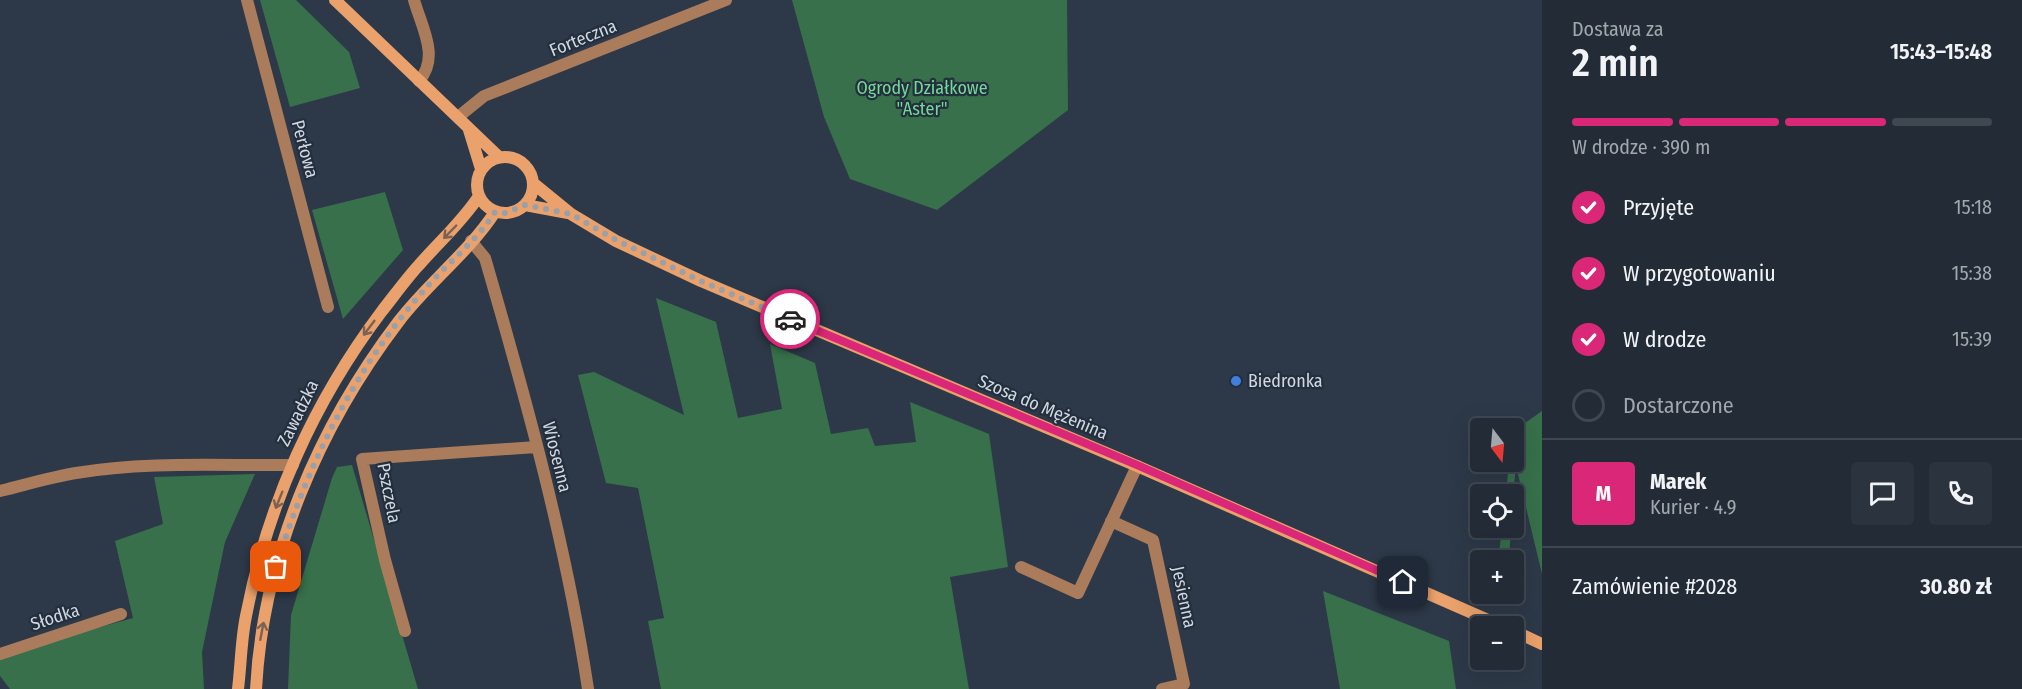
<!DOCTYPE html>
<html lang="pl">
<head>
<meta charset="utf-8">
<style>
  body { margin:0; font-family:"Fira Sans Condensed",sans-serif; background:#2a333e; color:#f1f3f6; height:100vh; display:flex; flex-direction:column; font-size:22px; white-space:nowrap }
  * { box-sizing:border-box; margin:0 }
  p { font-size:20px; color:#a2a7ad }
  .icon { flex:none; width:33px; height:33px; fill:none; stroke:currentColor; stroke-width:2; stroke-linecap:round; stroke-linejoin:round }
  .map { position:relative; flex:1; overflow:hidden }
  .drawer { display:flex; flex-direction:column; background:#222b36; width:480px }
  .drawer>* { flex:none }
  .needle { width:39px; rotate:164deg }
  .tools { position:absolute; left:1470px; top:418px; display:grid; gap:12px }
  .tools a { display:grid; place-items:center; width:54px; height:54px; border-radius:6px; background:#222b36; box-shadow:0 6px 24px #0002,0 0 0 2px #3f4751; font-size:30px }
  .pin { position:absolute; display:grid; place-items:center; width:51px; height:51px; color:#fff; margin:-26px; border-radius:12px; box-shadow:0 3px 9px #0006 }
  .courier { position:absolute; display:grid; place-items:center; width:60px; height:60px; margin:-30px; border:4px solid #db2777; border-radius:50%; background:#fff; color:#222; box-shadow:0 2px 8px #0007 }
  .summary em { font-style:normal; font-weight:600 }
  .summary div { display:flex; flex-direction:column-reverse }
  .summary { display:flex; align-items:center; justify-content:space-between; height:102px; padding:0 30px }
  h1 { font-size:39px; font-weight:600; line-height:45px }
  .bar { display:grid; grid-template-columns:repeat(4,1fr); gap:9px 6px; align-content:center; height:72px; padding:0 30px }
  .bar i { height:8px; border-radius:4px; background:#3f4751 }
  .bar .current { background:#db2777 }
  .bar p { grid-column:span 4 }
  .line { display:flex; align-items:center; gap:15px; padding:0 30px; border-top:2px solid #3f4751 }
  .line div { flex:1 }
  .round { display:grid; place-items:center; flex:none; width:63px; height:63px; border-radius:6px; background:#2a333e }
  ol { padding:0 30px; list-style:none }
  li { display:flex; align-items:center; gap:18px; height:66px }
  li p { margin-inline-start:auto }
  li .icon { padding:6px; border-radius:50%; background:#db2777; color:#fff; stroke-width:4 }
  li:last-child { color:#a2a7ad }
  li i { width:33px; height:33px; border:3px solid #3f4751; border-radius:50% }
  main { display:flex; flex:1; min-height:0 }
  .map>svg:first-child { display:block }
  .green { fill:#37704b }
  .lines { fill:none; stroke-linecap:round; stroke-linejoin:round }
  .street { stroke:#aa7c5b; stroke-width:12 }
  .secondary { stroke:#eaa16b; stroke-width:12 }
  .oneway { stroke:#7d6252 }
  .done { stroke:#97a0ab; stroke-width:6; stroke-dasharray:0 10.8 }
  .route { stroke:#db2777; stroke-width:8 }
  .shop-dot { fill:#3f7fe0; stroke:#232f3d; stroke-width:2 }
  .labels { text-anchor:middle; stroke-width:4.5; stroke-linejoin:round; paint-order:stroke }
  .street-label { font-size:18px; fill:#d0d7e1; stroke:#232f3d }
  .park-label { font-size:18px; fill:#74d896; stroke:#232f3d }
  .poi-label { font-size:18px; fill:#d0d7e1; stroke:#232f3d; text-anchor:start }
</style>
</head>
<body>
<main>
<div class="map">
<svg width="1542" height="689" viewBox="0 0 1542 689">
  <rect width="100%" height="100%" fill="#2d3948"/>
  <!-- green -->
  <path class="green" d="M260 0H296L349 52 360 88 290 107Z
    M792 0H1067L1068 110 937 210 850 179 824 117Z
    M385 192 403 250 343 319 312 210Z
    M656 298 716 322 738 418 782 409 770 344 815 363 831 434 868 428 875 446 916 442 910 402 989 434 1008 567 950 577 969 689H661L648 621 664 618 638 488 606 483 578 375 594 372 684 415Z
    M1542 411V574L1516 466 1513 495H1506L1509 462H1514V431Z
    M352 465 418 689H288L291 615 332 478 337 467Z
    M255 474 225 542 202 652 204 689H10L0 676V655L133 618 115 541 163 524 154 477Z
    M1502 528H1511L1509 561H1498Z
    M1323 591 1449 641 1456 689H1340Z"/>
  <g class="lines">
    <!-- street -->
    <path class="street" d="M247 0 328 307
      M414 0C422 28 440 57 419 81
      M458 117 484 96 726 0
      M471 241 485 258C526 399 566 543 588 689
      M0 491C25 485 51 477 76 473 147 461 221 466 293 465
      M1111 521 1153 540 1184 684 1162 689
      M1021 567 1078 593 1137 466
      M405 631 385 560 362 459 536 447
      M0 654 121 614"/>
    <!-- secondary -->
    <path class="secondary" d="M335 0 499 157
      M469 130 481 169
      M477 185a28 28 0 1 1 56 0a28 28 0 1 1-56 0Z
      M533 183 571 214 616 241 701 281 1137 466 1504 627
      M525 205 568 213
      M1514 631 1542 644
      M238 689C241 665 241 640 246 616 267 506 314 401 382 311 394 296 406 279 419 265 439 242 462 222 479 196
      M256 689C263 556 319 426 399 321 428 283 469 252 495 212"/>
  </g>
  <!-- one-way arrows -->
  <defs><path id="oneway-shaft" d="M-6 0H5M1.5-3L5.5 0L1.5 3" fill="none" stroke-width="1.6" stroke-linecap="round" stroke-linejoin="round" transform="scale(1.5)"/></defs>
  <g class="oneway">
    <use href="#oneway-shaft" transform="translate(450 232) rotate(134)"/>
    <use href="#oneway-shaft" transform="translate(369 328) rotate(127)"/>
    <use href="#oneway-shaft" transform="translate(279 500) rotate(112)"/>
    <use href="#oneway-shaft" transform="translate(262 631) rotate(-79)"/>
  </g>
  <g class="lines">
    <!-- done -->
    <path class="done" d="M276 567C307 466 354 369 425 289 447 263 477 241 495 212L506 213 525 205 571 214 616 240 701 281 790 319"/>
    <!-- route -->
    <path class="route" d="M790 319 1137 465 1403 582"/>
  </g>
  <!-- markers -->
  <circle class="shop-dot" cx="1236" cy="381" r="6"/>
  <g class="labels">
    <!-- street labels -->
    <g class="street-label">
      <text transform="translate(583 38) rotate(-22)" y="6">Forteczna</text>
      <text transform="translate(305 149) rotate(75)" y="6">Perłowa</text>
      <text transform="translate(1043 407) rotate(23)" y="6">Szosa do Mężenina</text>
      <text transform="translate(298 413) rotate(-64)" y="6">Zawadzka</text>
      <text transform="translate(557 457) rotate(76)" y="6">Wiosenna</text>
      <text transform="translate(389 493) rotate(79)" y="6">Pszczela</text>
      <text transform="translate(1184 597) rotate(78)" y="6">Jesienna</text>
      <text transform="translate(55 617) rotate(-18)" y="6">Słodka</text>
    </g>
    <!-- park labels -->
    <g class="park-label">
      <text x="922" y="94">Ogrody Działkowe<tspan x="922" dy="21">"Aster"</tspan></text>
    </g>
    <!-- poi labels -->
    <g class="poi-label">
      <text x="1248" y="387">Biedronka</text>
    </g>
  </g>
</svg>
<div class="tools">
<a><svg class="needle" viewBox="-14 -14 28 28"><path d="M0-13l5 13h-10z" fill="#e53935"/><path d="M0 13l5-13h-10z" fill="#a2a7ad"/></svg></a>
<a><svg class="icon" aria-label="locate" viewBox="0 0 24 24"><circle cx="12" cy="12" r="6"/><path d="M12 2v4M12 18v4M2 12h4M18 12h4"/></svg></a>
<a>+</a>
<a>−</a>
</div>
<div class="pin" style="left:276px;top:567px;background:#ea580c"><svg class="icon" aria-label="bag" viewBox="0 0 24 24"><path d="M5 8h14l-1 12H6zM9 8a3 3 0 0 1 6 0"/></svg></div>
<div class="pin" style="left:1403px;top:582px;background:#1f2937"><svg class="icon" aria-label="home" viewBox="0 0 24 24"><path d="M3 11l9-7 9 7M6 9v11h12V9"/></svg></div>
<div class="courier" style="left:790px;top:319px"><svg class="icon" aria-label="car" viewBox="0 0 24 24"><path d="M5 17H2v-5l4-1 3-4h7l3 4 3 1v5h-3M9 17h6M6 11h13"/><circle cx="7" cy="17" r="2"/><circle cx="17" cy="17" r="2"/></svg></div>
</div>
<section class="drawer">
<div class="summary"><div><h1>2 min</h1><p>Dostawa za</p></div><em>15:43–15:48</em></div>
<div class="bar"><i class="current"></i><i class="current"></i><i class="current"></i><i></i><p>W drodze · 390 m</p></div>
<ol>
<li><svg class="icon" aria-label="check" viewBox="0 0 24 24"><path d="M5 12l5 5 9-10"/></svg>Przyjęte<p>15:18</p></li>
<li><svg class="icon" aria-label="check" viewBox="0 0 24 24"><path d="M5 12l5 5 9-10"/></svg>W przygotowaniu<p>15:38</p></li>
<li><svg class="icon" aria-label="check" viewBox="0 0 24 24"><path d="M5 12l5 5 9-10"/></svg>W drodze<p>15:39</p></li>
<li><i></i>Dostarczone</li>
</ol>
<div class="line" style="height:108px"><b class="round" style="background:#db2777;color:#fff">M</b><div><b>Marek</b><p>Kurier · 4.9</p></div><a class="round"><svg class="icon" aria-label="chat" viewBox="0 0 24 24"><path d="M4 5h16v11H9l-5 4z"/></svg></a><a class="round"><svg class="icon" aria-label="phone" viewBox="0 0 24 24"><path d="M5 4h4l2 5-3 2q2 4 5 5l2-3 5 2v4C11 20 4 13 5 4z"/></svg></a></div>
<div class="line" style="height:78px"><div>Zamówienie #2028</div><b>30.80 zł</b></div>
</section>
</main>
</body>
</html>
